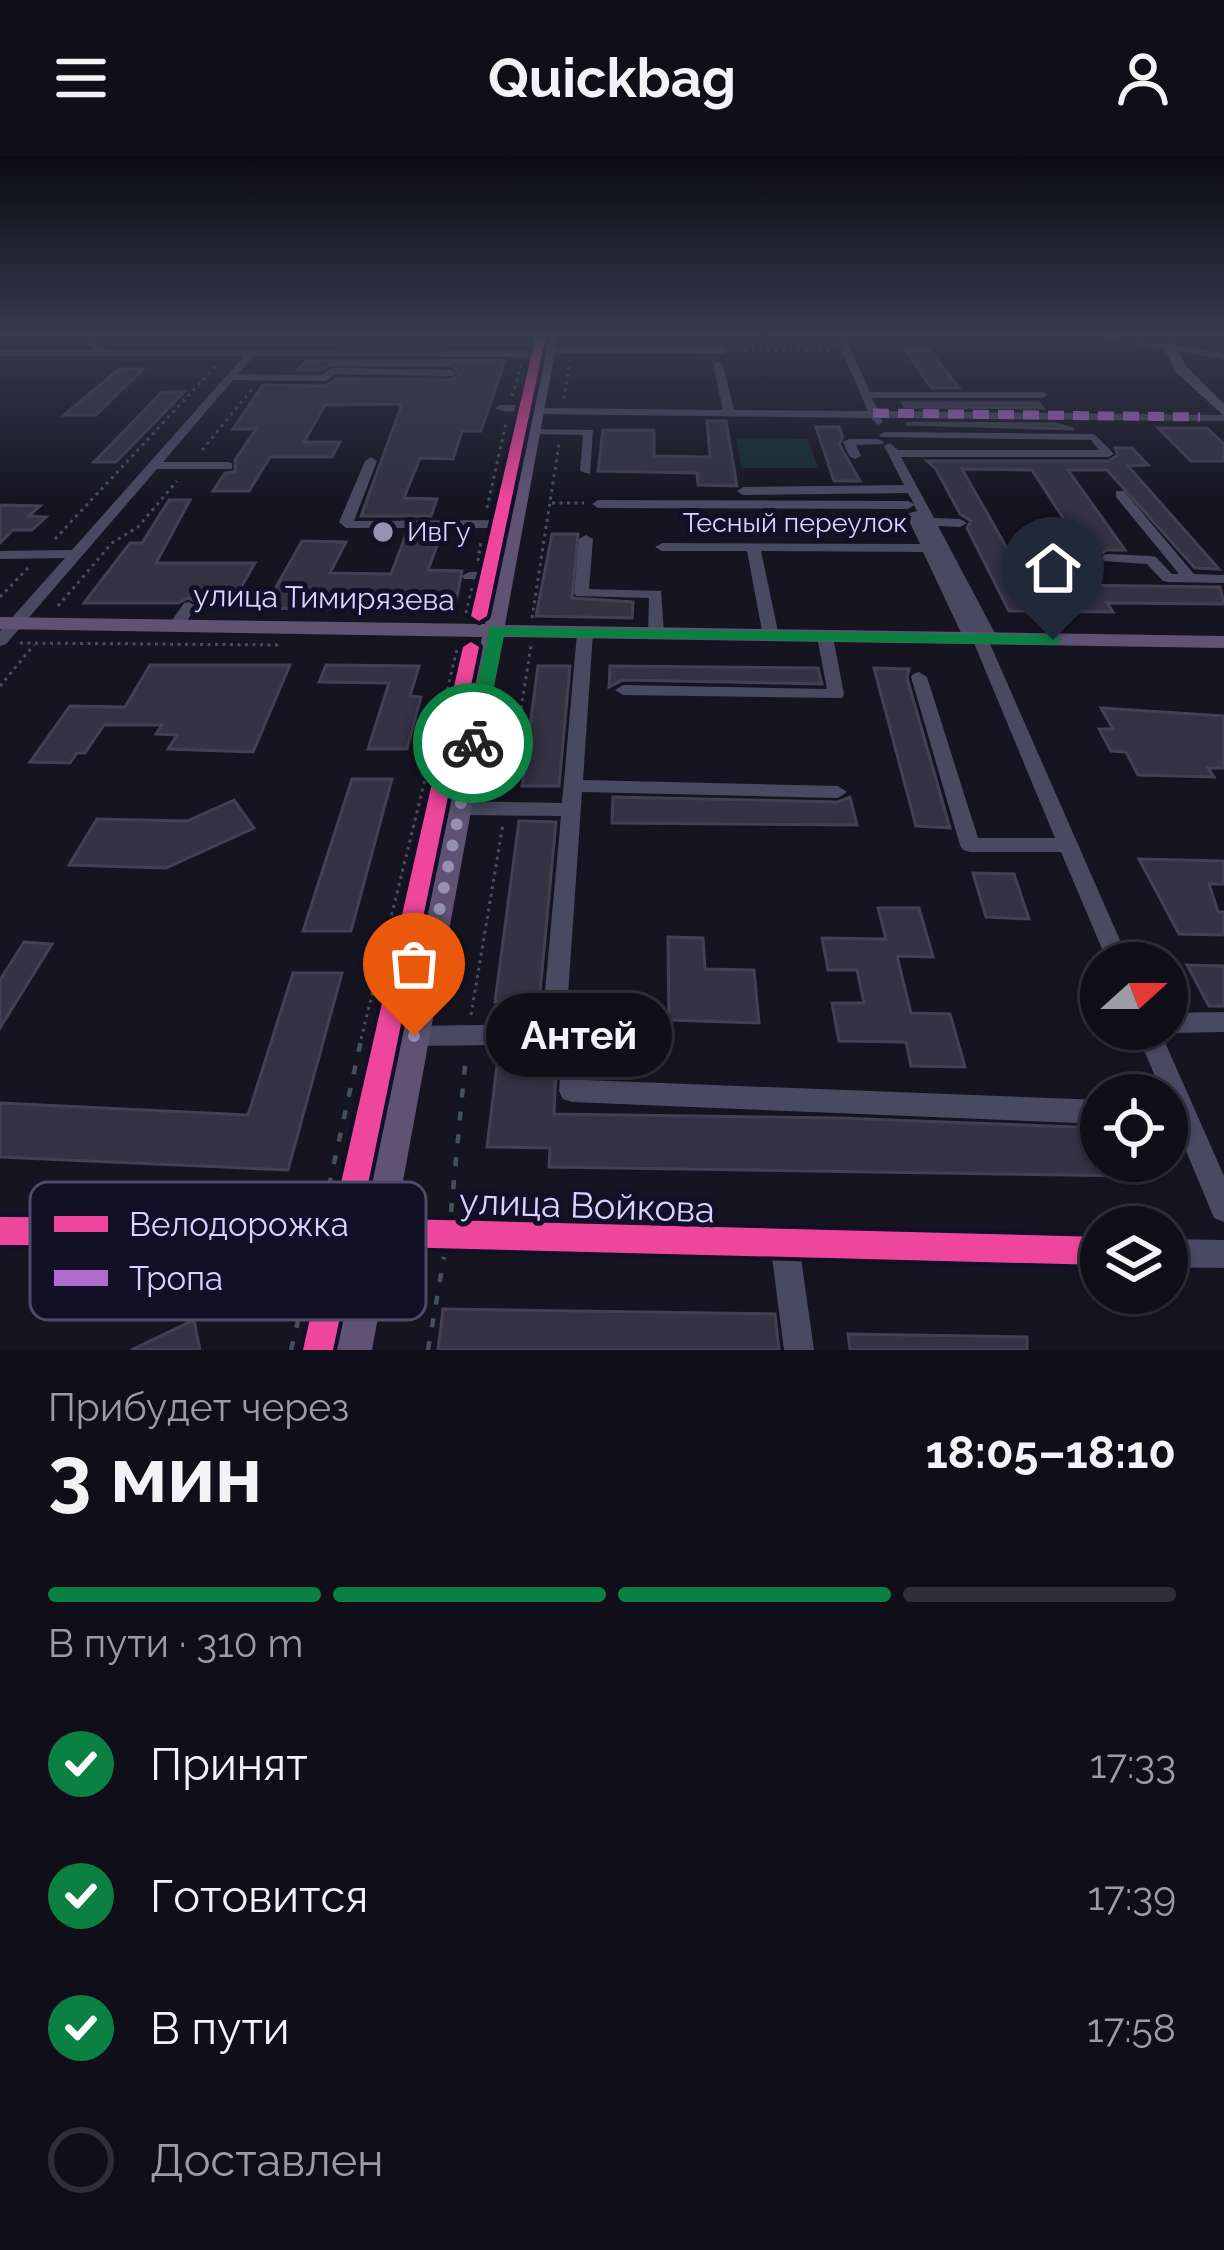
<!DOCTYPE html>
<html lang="ru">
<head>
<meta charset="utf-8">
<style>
  body { margin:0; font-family:Raleway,sans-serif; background:#191822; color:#f1f3f6; height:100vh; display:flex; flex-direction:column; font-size:45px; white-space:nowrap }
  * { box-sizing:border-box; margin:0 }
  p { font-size:39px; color:#9c9ca2 }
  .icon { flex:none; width:66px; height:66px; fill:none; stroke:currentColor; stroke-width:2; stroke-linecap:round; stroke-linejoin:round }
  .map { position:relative; height:1194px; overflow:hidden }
  .sheet { display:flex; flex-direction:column; background:#100f19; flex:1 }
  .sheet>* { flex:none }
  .needle { width:78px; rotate:69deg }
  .fabs { position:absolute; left:1080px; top:786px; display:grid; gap:24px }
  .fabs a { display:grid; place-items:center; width:108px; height:108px; border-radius:50%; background:#100f19; box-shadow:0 3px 9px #0004,0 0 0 3px #302f38; font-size:60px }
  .pin { position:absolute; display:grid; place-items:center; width:102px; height:102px; color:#fff; margin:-123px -51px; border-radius:50% 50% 50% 0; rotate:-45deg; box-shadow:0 0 12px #0007 }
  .pin .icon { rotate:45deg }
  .courier { position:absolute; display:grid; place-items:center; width:120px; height:120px; margin:-60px; border:9px solid #0b8043; border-radius:50%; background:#fff; color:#222; box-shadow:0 3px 15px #0007 }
  .bubble { position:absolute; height:84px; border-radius:42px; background:#100f19; box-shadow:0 3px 9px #0004,0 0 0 3px #302f38; font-size:39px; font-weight:700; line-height:84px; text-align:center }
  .summary em { font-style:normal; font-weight:700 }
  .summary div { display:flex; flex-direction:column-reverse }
  .summary { display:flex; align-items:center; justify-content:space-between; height:204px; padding:0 48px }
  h1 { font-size:78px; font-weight:700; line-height:90px }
  .bar { display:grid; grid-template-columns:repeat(4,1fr); gap:18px 12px; align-content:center; height:144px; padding:0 48px }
  .bar i { height:15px; border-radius:9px; background:#302f38 }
  .bar .current { background:#0b8043 }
  .bar p { grid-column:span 4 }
  ol { padding:0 48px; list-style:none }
  li { display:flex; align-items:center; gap:36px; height:132px }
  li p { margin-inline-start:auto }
  li .icon { padding:12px; border-radius:50%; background:#0b8043; color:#fff; stroke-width:4 }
  li:last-child { color:#9c9ca2 }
  li i { width:66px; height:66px; border:6px solid #302f38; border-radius:50% }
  header { display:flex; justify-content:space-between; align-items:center; height:156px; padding:0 48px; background:#100f19; font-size:54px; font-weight:700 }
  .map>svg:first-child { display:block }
  .green { fill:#132c2d }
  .building { fill:#343243; stroke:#433f54; stroke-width:3 }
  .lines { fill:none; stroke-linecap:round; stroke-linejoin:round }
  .path-far1 { stroke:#44505f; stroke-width:3; stroke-dasharray:3 4.5; stroke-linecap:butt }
  .path { stroke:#44505f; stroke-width:4.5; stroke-dasharray:9 14; stroke-linecap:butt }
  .minor { fill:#4a4962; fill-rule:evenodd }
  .major { fill:#5e5373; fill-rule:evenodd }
  .quiet { stroke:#b06ccc; stroke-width:9; stroke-dasharray:16 9; stroke-linecap:butt }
  .cycleway-casing { stroke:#130f26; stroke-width:8 }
  .cycleway { fill:#ed469a; fill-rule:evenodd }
  .route { fill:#0b8043 }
  .done { stroke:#9591b1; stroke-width:12; stroke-dasharray:0 21.6 }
  .poi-dot { fill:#9591b1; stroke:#130f26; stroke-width:4.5 }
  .labels { text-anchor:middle; stroke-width:10; stroke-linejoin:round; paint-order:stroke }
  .far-street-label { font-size:27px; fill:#d9d4ff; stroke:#130f26 }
  .far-poi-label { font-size:27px; fill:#d9d4ff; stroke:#130f26; text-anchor:start }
  .street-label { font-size:30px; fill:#d9d4ff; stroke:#130f26 }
  .near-street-label { font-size:36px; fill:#d9d4ff; stroke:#130f26 }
  .key { fill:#130f26; stroke:#4e4a67; stroke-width:3 }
  .key-label { font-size:33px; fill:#d9d4ff }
</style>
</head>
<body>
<header><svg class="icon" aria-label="menu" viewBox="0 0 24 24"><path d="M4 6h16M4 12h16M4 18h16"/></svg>Quickbag<svg class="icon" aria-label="person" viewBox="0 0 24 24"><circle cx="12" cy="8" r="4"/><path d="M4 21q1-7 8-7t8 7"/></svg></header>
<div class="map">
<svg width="1224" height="1194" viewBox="0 0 1224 1194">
  <rect width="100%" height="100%" fill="#161421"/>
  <!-- green -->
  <path class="green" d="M89 179H455L448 195C333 192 217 195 102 190Z
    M736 282 808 283 818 312H741Z"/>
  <!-- building -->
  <path class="building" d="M905 193H929L959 232H931Z
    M306 205H505L481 275H462L453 303 420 302 404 342 437 343 431 360H361L402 248 325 249 304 286H340L332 301H270L249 335H213L225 317 235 316V304L256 273H233L263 229 326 230 336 223 451 224 460 219 451 209 331 208 321 214H298Z
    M119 213H143L96 259H64Z
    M162 236H184L116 306H94Z
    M903 247H1039L1043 252 905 251Z
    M707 265H726L737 330 698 329 697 317 598 315 603 274H654V300L710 301Z
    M914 267 1056 268 1074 273 906 268Z
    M816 271H839L843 281 839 288 860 325H834Z
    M1158 272H1207L1224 288V305H1191Z
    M1115 292H1132L1148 309 1128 310 1219 413 1195 412 1107 314H1068L1125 394H1107L1099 399H1087L1032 314 962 313 1012 401 1049 402 1066 429 1220 431 1224 448 1107 447 1113 456 1009 455 967 372 971 365 960 358 936 313 927 305H1108L1118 299Z
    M169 344H190L156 407H255L232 447H199L188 442 178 447H84L130 387H142Z
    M0 349 40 350 29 360 46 361 32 374H13L0 387Z
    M407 376H442L428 414 462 415 454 456 264 452 302 385 346 386 330 417 391 418Z
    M552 378H578L572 442 633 446 632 462 536 460Z
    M150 509H290L253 596 168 593 177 579 156 578 162 569H104L85 597H77L70 607 30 606 70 550 125 551Z
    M326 509 419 510 410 540 421 541 407 593H368L389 527 319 526Z
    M538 510H570L559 630H522Z
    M610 510 818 512 822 528 623 524 609 531Z
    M874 512 909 513 907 522 950 672 916 670Z
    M1101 552 1224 560V612H1208L1214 621 1138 619 1126 596 1111 595 1099 573H1113Z
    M352 623H392L351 775H303Z
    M613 641 838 646 850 641 857 669 612 667Z
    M234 644 254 672 166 712 69 709 97 663 187 665Z
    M519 665 556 666 539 847 495 846Z
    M1139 703 1224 705V728H1209L1218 756H1224V779L1179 778Z
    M973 717 1014 718 1029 763 986 761Z
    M878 752H919L933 801 897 800 911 857 950 858 965 911 911 910 906 886 839 885 832 847H864L857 814H828L822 782 886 783Z
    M668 781 703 782 705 813 754 814 759 867 669 864Z
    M24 786 52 788 0 872V824Z
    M1187 809 1224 810V850H1209Z
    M293 817H342L288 1014 0 1001V947L248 959Z
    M499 893H557L554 958 839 962 1101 972V1005H1126L1132 1020 549 1011 550 992 487 991Z
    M443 1153 775 1158 779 1194H438Z
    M194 1164 200 1194H131Z
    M848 1178 1027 1181V1194H850Z"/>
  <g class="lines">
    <!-- path-far1 -->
    <path class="path-far1" d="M737 194H830
      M512 240 521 209
      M564 243 570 205
      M202 294 253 232
      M552 347H584
      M487 352 506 267
      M55 383 216 210
      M478 405 481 385
      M0 441 28 412
      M58 450 112 387 138 371 177 325
      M466 457 472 432
      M532 462 559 288
      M20 487 280 489
      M0 530 34 489
      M508 634 531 490
      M471 859 503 668
      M361 883 458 490"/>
    <!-- path -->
    <path class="path" d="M324 1053 362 880
      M451 1056 466 899
      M291 1194 314 1097
      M428 1194 444 1101"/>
    <!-- minor -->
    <path class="minor" d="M77 179H87L105 194 544 195 548 191 723 192 728 195 723 198 552 197 548 201 254 200 238 218 323 219 331 212 451 214 456 217 451 220 334 218 326 225 233 224 163 306H228L232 307V313H157L6 488 0 490V475L65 402 0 403V395L72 394 244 200H0V194H94Z
      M835 179H844L870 236H1043L1048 239 1043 242H872L879 255 1224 259V265L881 262 883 266 878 269 871 262 538 258C525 251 507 260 495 252L500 249H538L543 252 723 254 713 209 718 206 723 209 734 254 868 255Z
      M1086 179H1108L1224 197V203Z
      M530 273 593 274 590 318 580 315 583 279 534 278 528 275Z
      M885 276 1094 278 1114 298 1108 301H901L934 362 960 363 967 367 960 371 938 370 998 483 990 488 1130 807H1108L1061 696H970L963 694 960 689 911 521 913 518 919 516 927 521 978 682H1055L974 487 964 483 923 396 761 395 779 480 771 485 763 480 747 395H662L655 391 662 387 920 388 906 358 917 355 980 478 914 349 908 353 598 352 592 348 598 344 908 345 914 348 908 337 743 339 737 335 743 331 904 329 884 290 890 287 898 294H1099L1091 284 881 281 879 279Z
      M878 283 884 286 882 288 856 289 861 300 855 303 849 300 843 286 849 283Z
      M371 301 377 305 354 365 517 364 524 368 517 372H346L339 366 365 305Z
      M1116 335H1124L1194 418 1224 419V427L1168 426 1163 425 1147 408 1103 405V399L1108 398 1151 400 1156 401 1172 418H1179L1116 341Z
      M586 379 593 383 589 433 661 435 664 478 661 481H651L648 478 649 442 576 440 574 437 579 383Z
      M469 416H507L514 420 507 424 464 423 462 420Z
      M189 446 196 450 184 470 181 473H171L168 470 184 447Z
      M585 472 593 477 583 624 838 630 847 636 838 642 582 636 566 868 583 871 587 878 585 924 1101 944V968L572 946 563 943 559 935 562 888 414 890 405 887 402 880 405 873 414 870 542 868 561 660 460 659 450 652 460 645 562 647 577 477Z
      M825 476 833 481 844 538 842 542 623 539 615 534 623 529 827 533 817 481Z
      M1224 856V876L1167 877 1160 875 1224 1020V1066L1214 1062 1167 949V939H1163L1135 873H1167V857Z
      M0 1061 344 1062 1101 1081V1109L801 1102 814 1194H784L772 1101 344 1090 0 1089Z
      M1167 1083 1224 1084V1112L1167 1111Z"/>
    <!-- major -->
    <path class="major" d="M546 179H558L505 469 1224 480V492L503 481 372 1194H330L482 481 0 473V461L485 468Z
      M1166 179H1178L1175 190 1187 211 1224 248V260L1176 216 1163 190Z"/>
    <!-- quiet -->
    <path class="quiet" d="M873 257 1200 261"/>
    <defs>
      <path id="cycleway" d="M536 179H546L487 460 479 465 471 460Z
        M471 486 479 491 361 1062 1101 1081V1109L355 1090 333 1194H303L326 1090 0 1089V1061L333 1062 463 491Z"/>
    </defs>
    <!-- cycleway casing -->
    <use href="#cycleway" class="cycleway-casing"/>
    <!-- cycleway -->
    <use href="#cycleway" class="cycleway"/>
  </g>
  <!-- sky -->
  <linearGradient id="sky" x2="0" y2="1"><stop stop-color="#0c0b12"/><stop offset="0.52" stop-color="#363a4e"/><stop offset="1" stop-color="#363a4e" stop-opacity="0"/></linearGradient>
  <rect width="1224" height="346" fill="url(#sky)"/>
  <!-- route -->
  <path class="route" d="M490 471 1053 479 1062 484 1053 489 504 480 483 587 473 593 464 587Z"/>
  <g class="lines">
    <!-- done -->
    <path class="done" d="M414 880 473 587"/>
  </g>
  <!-- markers -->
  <circle class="poi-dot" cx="383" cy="376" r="12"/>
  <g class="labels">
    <!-- far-street labels -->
    <g class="far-street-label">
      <text x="795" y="376">Тесный переулок</text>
    </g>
    <!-- far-poi labels -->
    <g class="far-poi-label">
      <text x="407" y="385">ИвГу</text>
    </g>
    <!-- street labels -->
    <g class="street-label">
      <text transform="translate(324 442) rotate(1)" y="10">улица Тимирязева</text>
    </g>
    <!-- near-street labels -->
    <g class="near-street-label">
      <text transform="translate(587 1049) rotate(2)" y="13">улица Войкова</text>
    </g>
  </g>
  <!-- legend -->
  <rect x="30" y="1026" width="396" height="138" rx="18" class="key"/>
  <rect x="54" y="1060" width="54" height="16" fill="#ed469a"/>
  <rect x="54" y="1114" width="54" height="16" fill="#b06ccc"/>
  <g class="key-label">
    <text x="129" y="1080">Велодорожка</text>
    <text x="129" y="1134">Тропа</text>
  </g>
</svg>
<div class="fabs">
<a><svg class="needle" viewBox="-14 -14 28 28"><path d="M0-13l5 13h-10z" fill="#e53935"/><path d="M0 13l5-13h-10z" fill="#9c9ca2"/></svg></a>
<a><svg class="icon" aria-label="locate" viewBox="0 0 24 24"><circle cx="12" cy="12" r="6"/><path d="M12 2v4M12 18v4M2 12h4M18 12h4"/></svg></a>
<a><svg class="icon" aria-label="layers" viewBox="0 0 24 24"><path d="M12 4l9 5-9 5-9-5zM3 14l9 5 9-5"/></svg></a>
</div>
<div class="pin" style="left:414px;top:880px;background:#ea580c"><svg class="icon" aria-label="bag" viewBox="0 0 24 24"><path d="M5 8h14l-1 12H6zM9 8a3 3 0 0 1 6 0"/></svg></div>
<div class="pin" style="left:1053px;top:484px;background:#1f2937"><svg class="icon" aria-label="home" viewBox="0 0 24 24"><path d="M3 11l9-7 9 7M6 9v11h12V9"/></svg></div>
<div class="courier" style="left:473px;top:587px"><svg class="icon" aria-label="bike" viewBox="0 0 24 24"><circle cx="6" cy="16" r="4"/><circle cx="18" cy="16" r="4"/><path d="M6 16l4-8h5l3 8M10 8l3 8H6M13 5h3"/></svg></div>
<div class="bubble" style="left:486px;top:837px;width:186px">Антей</div>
</div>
<section class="sheet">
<div class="summary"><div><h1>3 мин</h1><p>Прибудет через</p></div><em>18:05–18:10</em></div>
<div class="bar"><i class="current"></i><i class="current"></i><i class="current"></i><i></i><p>В пути · 310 m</p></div>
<ol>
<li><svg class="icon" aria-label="check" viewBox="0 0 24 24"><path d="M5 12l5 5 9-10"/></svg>Принят<p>17:33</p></li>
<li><svg class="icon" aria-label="check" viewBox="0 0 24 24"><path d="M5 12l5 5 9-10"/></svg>Готовится<p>17:39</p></li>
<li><svg class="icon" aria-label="check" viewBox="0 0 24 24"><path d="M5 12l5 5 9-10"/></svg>В пути<p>17:58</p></li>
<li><i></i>Доставлен</li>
</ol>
</section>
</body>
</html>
